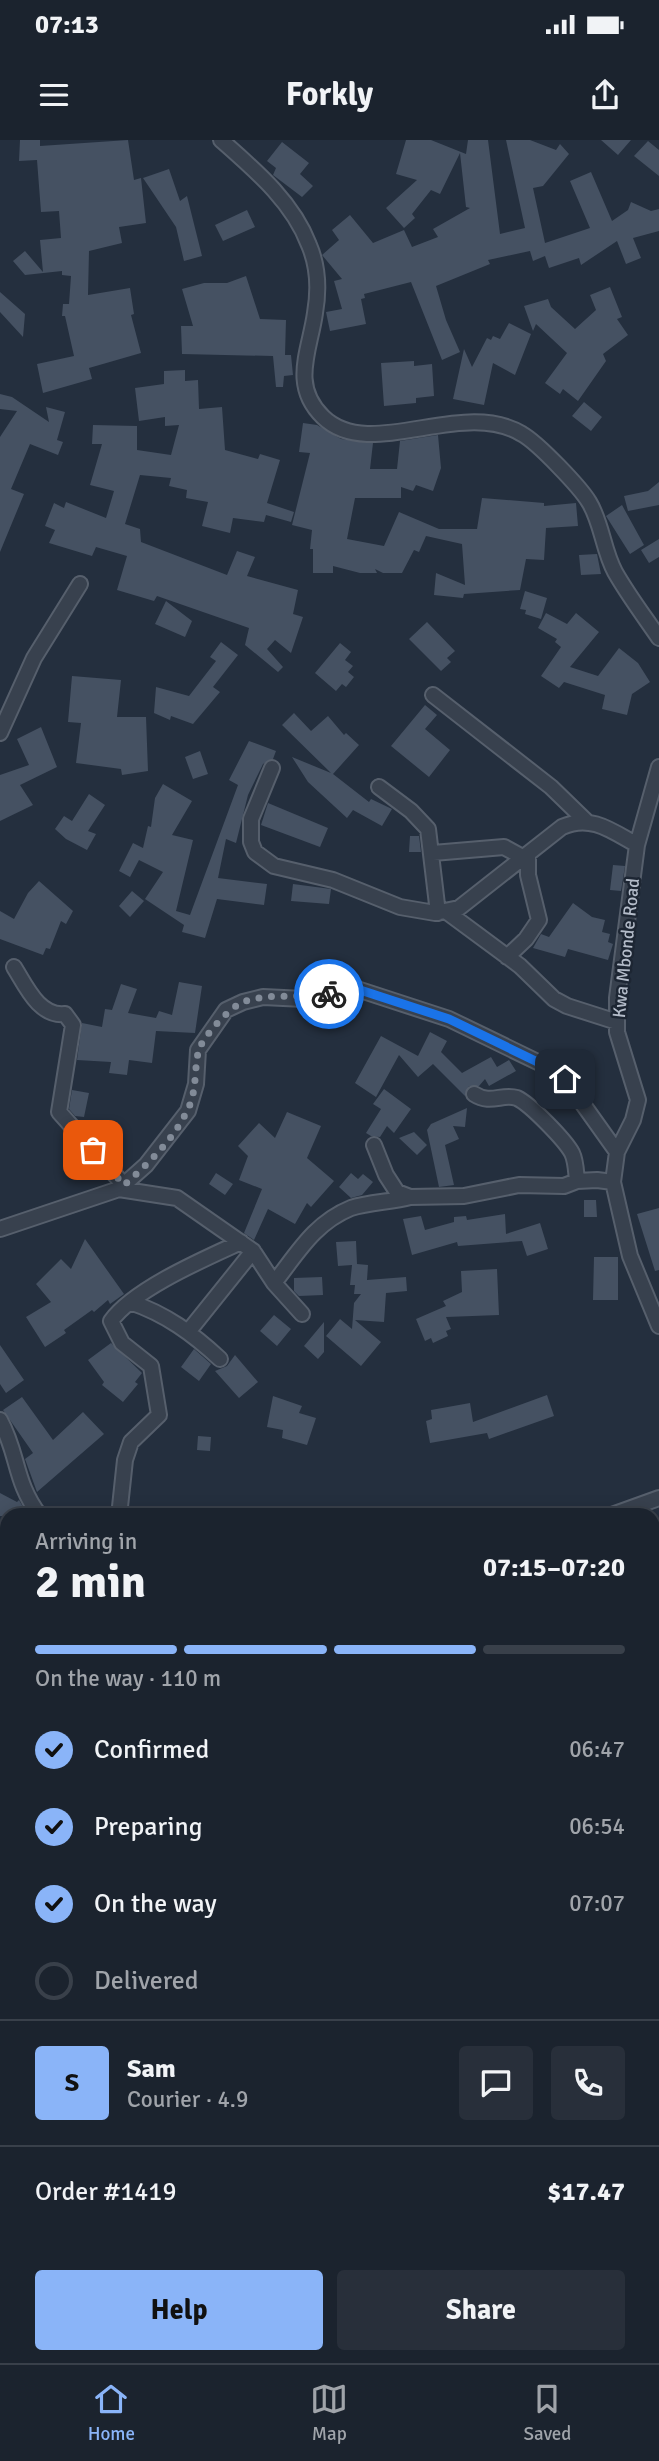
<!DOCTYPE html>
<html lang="en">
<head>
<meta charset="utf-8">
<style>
  body { margin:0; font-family:Signika,sans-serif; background:#282f3a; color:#f1f3f6; height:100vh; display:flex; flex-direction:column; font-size:26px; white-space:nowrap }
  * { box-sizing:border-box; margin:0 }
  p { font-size:23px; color:#a0a4aa }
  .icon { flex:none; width:38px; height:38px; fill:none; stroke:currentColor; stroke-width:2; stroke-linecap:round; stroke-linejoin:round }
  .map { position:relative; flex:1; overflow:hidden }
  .drawer { position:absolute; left:0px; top:1368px; width:660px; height:856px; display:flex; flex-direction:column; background:#1b232e; border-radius:21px 21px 0 0; box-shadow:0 4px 18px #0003,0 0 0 2px #39404a }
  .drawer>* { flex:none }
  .pin { position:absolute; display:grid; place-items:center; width:60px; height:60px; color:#fff; margin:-30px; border-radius:14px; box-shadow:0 4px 10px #0006 }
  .courier { position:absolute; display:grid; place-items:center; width:70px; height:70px; margin:-35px; border:5px solid #1a73e8; border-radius:50%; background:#fff; color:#222; box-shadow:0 2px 9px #0007 }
  .headline em { font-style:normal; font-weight:700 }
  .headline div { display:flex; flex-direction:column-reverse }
  .headline { display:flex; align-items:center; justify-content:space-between; height:119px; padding:0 35px }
  h1 { font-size:46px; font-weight:700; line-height:52px }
  .bar { display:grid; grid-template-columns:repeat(4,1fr); gap:10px 7px; align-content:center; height:84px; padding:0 35px }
  .bar i { height:9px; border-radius:5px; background:#39404a }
  .bar .active { background:#8ab4f8 }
  .bar p { grid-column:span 4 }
  .line { display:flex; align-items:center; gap:18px; padding:0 35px; border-top:2px solid #39404a }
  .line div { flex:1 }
  .round { display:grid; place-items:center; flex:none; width:74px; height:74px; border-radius:7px; background:#282f3a }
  ol { padding:0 35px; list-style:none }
  li { display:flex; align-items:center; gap:21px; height:77px }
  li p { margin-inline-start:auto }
  li .icon { padding:7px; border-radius:50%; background:#8ab4f8; color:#111; stroke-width:4 }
  li:last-child { color:#a0a4aa }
  li i { width:38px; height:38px; border:4px solid #39404a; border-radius:50% }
  .action { display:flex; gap:14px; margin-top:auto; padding:14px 35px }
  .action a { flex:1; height:80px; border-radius:7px; background:#8ab4f8; color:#111; font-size:28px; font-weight:700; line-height:80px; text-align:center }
  .action a+a { background:#282f3a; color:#f1f3f6 }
  .status { display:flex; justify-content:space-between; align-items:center; height:49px; padding:0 35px; background:#1b232e; direction:ltr }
  .status svg { height:19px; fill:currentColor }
  header { display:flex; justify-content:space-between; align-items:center; height:91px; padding:0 35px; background:#1b232e; font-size:32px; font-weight:700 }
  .tabs { display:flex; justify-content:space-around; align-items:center; height:98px; border-top:2px solid #39404a; background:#1b232e; font-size:19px; color:#a0a4aa }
  .tabs a { display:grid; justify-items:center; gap:4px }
  .tabs .active { color:#8ab4f8 }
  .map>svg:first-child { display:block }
  .building { fill:#455162 }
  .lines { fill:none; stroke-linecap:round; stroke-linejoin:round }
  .street-casing { stroke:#565f6c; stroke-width:18 }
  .street { stroke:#38414e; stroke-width:14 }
  .done { stroke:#828b98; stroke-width:7; stroke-dasharray:0 12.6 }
  .route { stroke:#1a73e8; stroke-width:9 }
  .labels { text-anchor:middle; stroke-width:5; stroke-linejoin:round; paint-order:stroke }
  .street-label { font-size:18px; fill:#b4bcc9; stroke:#1d2633 }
</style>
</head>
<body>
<div class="status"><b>07:13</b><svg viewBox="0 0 49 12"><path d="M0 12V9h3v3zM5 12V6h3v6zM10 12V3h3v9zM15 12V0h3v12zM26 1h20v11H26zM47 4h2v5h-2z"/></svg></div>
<header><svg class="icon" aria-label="menu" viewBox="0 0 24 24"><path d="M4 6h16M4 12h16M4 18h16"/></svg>Forkly<svg class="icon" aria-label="share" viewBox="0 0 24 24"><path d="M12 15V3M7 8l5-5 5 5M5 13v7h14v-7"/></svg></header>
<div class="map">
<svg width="659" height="2223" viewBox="0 0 659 2223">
  <rect width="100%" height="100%" fill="#242f3e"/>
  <!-- building -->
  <path class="building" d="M20 0H40V6L128 0 134 40 141 38 146 83 119 87 122 103 89 111 88 155 130 148 134 174 131 175 141 213 89 228 92 239 43 253 37 224 74 216 65 176H62L63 164H69L71 136 62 135V131L25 135 13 121 25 111 43 132 40 100 61 98 59 71 41 72 37 20 19 21Z
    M406 0H431L466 14 468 0H488L500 94 525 88 506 0H530L556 10 560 4 569 14 543 46 533 48 545 103 590 88 570 41 591 32 612 81 628 70 631 62 651 71 659 69V91L633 98 641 118 626 124 617 101 581 125 579 118 549 128 545 116 533 121 530 111 488 120 490 124 436 146 446 180 460 212 442 220 411 142 364 154 365 158 361 159 366 184 330 191 326 172 342 169 334 141 342 139 322 115 339 100 332 90 350 75 373 103 404 90 412 107 438 97 433 89 470 68 466 67 460 13 440 54 431 50 412 74 415 78 404 88 386 68 417 40 396 34Z
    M601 0H631L618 15Z
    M648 1 659 10V36L634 16Z
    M282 2 309 23 300 34 313 46 302 57 273 35 276 28 267 21Z
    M169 29 180 61 187 56 202 116 184 121 176 87 143 38Z
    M247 70 255 87 223 101 215 85Z
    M246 136 260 179 286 180 285 215H291L293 235 284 236 283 247H276L273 216 182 214 181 186H193L182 149 204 143H227Z
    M610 147 622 177 617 179 628 195 603 214 606 221 578 261 563 249 560 254 545 243 567 213 536 184 533 191 524 166 548 159 551 167 575 189 596 170 590 155Z
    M0 152 25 174 23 197 0 172Z
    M509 183 531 194 515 235 493 223 484 265 453 259 464 209 472 227 487 198 491 200 493 196 500 199Z
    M414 221V226L432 224 434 256 416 258V263L384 266 381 223Z
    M185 230V241L198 240 199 269 222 267 225 310 258 319 260 314 280 320 267 363 294 372 291 382 266 375 264 382 233 378 230 393 202 386 208 362 186 358 187 350 169 346 171 338 140 335 125 384 140 389 141 402 227 435 237 411 255 417 247 436 298 450 293 474 303 477 291 513 275 500 267 509 283 527 278 532 245 505 249 488 157 456 154 461 117 450 127 416 96 407 92 416 49 403 55 390 45 386 54 363 64 368 66 362 106 378 114 351 90 345 102 304H92L93 285 137 286V310L171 315 179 285 165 286V277L139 281 135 248 164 244V231Z
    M0 254 12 257 49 282 46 267 65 272 57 300 63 302 58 315 30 304 11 349 24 354 0 412V297L17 271 0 269Z
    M584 262 602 277 591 291 572 276Z
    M303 283 317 285 341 299 373 303 370 329H397L400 301 438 295 441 328 433 351 416 345 413 351 401 347V358H355L347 399 384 406 399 372 439 389H477L482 358 544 363V366L576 363 578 386 546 388 544 420 526 419 520 450 464 454 463 458 434 455 436 433 465 445 462 404 426 396 419 412 414 410 402 433H383L375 429 377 433H360L333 426V433H313V409H310L312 390 292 385 310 313 299 312Z
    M659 342V365L628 371 624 356 648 351Z
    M622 365 644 405 630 414 606 376Z
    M659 399V417L649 423 641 410Z
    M597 414 601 434 581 435 579 415Z
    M525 451 547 458 541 479 525 474 526 470 520 469Z
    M166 461 192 481 185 497 155 484Z
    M546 473 567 484 576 473 599 492 570 527 598 536 619 508 638 523 650 542 632 554 627 575 602 569 605 555 564 542 559 548 541 536 561 507 555 502 557 499 538 488Z
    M427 482 455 511 447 518 451 522 441 531 409 499Z
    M221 502 238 515 213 547 220 552 193 584 171 576 170 580 154 573 156 547 189 556 216 521 210 517Z
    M340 503 351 512 345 520 353 526 348 532 354 537 346 547 342 544 336 551 315 533Z
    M72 536 121 540 117 577H146L148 631 122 635 121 629 76 623 81 583 68 582Z
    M425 565 437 575 425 589 450 610 429 637 391 606Z
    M294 573 311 591 328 576 344 595 346 593 359 605 333 634 369 662 371 659 392 669 382 686 353 670 347 678 308 642 292 617 331 633 282 585Z
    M41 587 57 627 20 645 33 665 0 681V635L29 625 17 599Z
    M249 601 276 611 273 619 263 624 248 655 236 703 226 699 218 738 267 744 264 765 217 759 205 798 182 792 184 785 145 759 163 732 139 720 130 737 119 731 133 703 143 708 148 686 151 687 155 658 163 644 192 661 172 695 193 700 176 771 190 775 238 645 229 640Z
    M200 611 208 634 193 639 185 617Z
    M89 654 105 665 88 691 96 694 87 710 66 699 55 689 64 676 72 681Z
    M268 663 328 688 320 707 261 685Z
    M410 696H419L421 712H409Z
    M613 725 625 726 621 751 610 750Z
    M39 741 73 771 66 784 61 781 50 809 46 808 43 815 0 799V771L14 779 28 753Z
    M293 744 331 749 329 764 291 761Z
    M132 751 144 761 130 777 119 766Z
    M573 763 592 777 605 780 602 792 610 794 608 802 613 804 608 820 568 809 565 817 533 808 541 794 549 797Z
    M179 842 202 846 195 893 156 891 152 923 129 920 127 935 109 933 111 922 77 920 82 883 102 887 105 869 112 870 121 844 137 849 128 873 156 878 159 871 172 875Z
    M430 892 447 901 441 912 462 933 491 917 497 927 509 920 516 931 489 946 485 939 479 946H469L465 956 433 924 418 937 399 915 376 957 355 943 381 896 418 916Z
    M384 949 411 969 394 993 387 986 380 997 371 996 366 993 381 969 373 964Z
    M72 950 89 953 84 977 75 976 69 969Z
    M467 968 465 987 453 986 459 999 445 1005 454 1045 439 1047 427 990 431 984Z
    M287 972 321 986 307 1018 334 1041 311 1067 307 1063 295 1084 268 1069 254 1100 244 1093 262 1049 239 1040 248 1016 238 1006 259 983 275 998Z
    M414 992 427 1005 417 1015 399 998Z
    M216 1033 233 1044 225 1055 209 1044Z
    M351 1033 358 1039 363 1034 373 1042 362 1055 351 1058 339 1047Z
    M584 1060H596L597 1077H584Z
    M659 1068V1130L655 1131 637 1074Z
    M505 1074 506 1094 540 1083 548 1109 527 1116 522 1101 458 1106 457 1102 412 1115 403 1079 421 1076 425 1090 454 1082V1077L466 1076 467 1080Z
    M85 1099 124 1154 110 1164 108 1160 94 1172 92 1170 64 1190 66 1193 45 1207 26 1177 51 1162 36 1144 61 1119 71 1129Z
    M356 1101 357 1124 368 1125 367 1140 406 1137 407 1151 386 1153 384 1182 355 1180 381 1202 361 1226 326 1196 340 1179 352 1189 354 1163 361 1154H354L355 1145H350L352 1125 338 1126 336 1102Z
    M594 1117H618V1160H593Z
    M497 1129 499 1175 446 1177 451 1189 446 1191 448 1196 433 1203 431 1198 425 1201 416 1179 446 1166 443 1161 462 1152 461 1131Z
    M322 1137 323 1155 299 1156 294 1151V1138Z
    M274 1175 291 1189 277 1206 260 1191Z
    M324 1182V1212L318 1219 304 1206Z
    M111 1203 142 1233 135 1242 138 1244 123 1262 102 1245 104 1242 88 1220Z
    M0 1205 24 1240 6 1253 0 1244Z
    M194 1209 211 1224 199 1241 181 1227Z
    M235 1215 258 1242 239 1258 215 1231 227 1226Z
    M547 1255 554 1276 489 1299 487 1293 430 1303 426 1281 432 1279 431 1270 470 1263 473 1282Z
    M273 1256 302 1266 299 1273 316 1278 307 1305 282 1298 283 1290 267 1287Z
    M22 1257 53 1300 83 1272 104 1294 37 1352 25 1319 33 1313 3 1270Z
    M198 1296 211 1297 210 1311 197 1310Z
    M0 1353 17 1362 19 1360 28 1376H0Z"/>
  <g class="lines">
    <defs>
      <path id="street" d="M221 0C255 30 293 62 309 105 318 126 319 150 315 173 310 210 290 245 323 277 370 323 462 257 522 294 538 303 580 347 589 362 602 383 603 410 615 432 628 455 644 476 659 498
        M433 555 551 647 586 681
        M0 593 34 518 80 444
        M659 627 637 705 617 858V892L638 960 633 980 617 1012 613 1042 630 1116 659 1186
        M272 628 251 679V702L255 712 274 726 333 740 400 767 435 773 459 768 562 687C591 674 612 691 637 705
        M379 647 411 671 428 689 438 773
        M433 713 504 707 524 718
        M447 772 520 826 554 859 567 866 617 882
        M507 817 526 799 539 780 528 735V715
        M14 827C26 846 39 877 65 874L73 885 59 972 124 1045
        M474 954C491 965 502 953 517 958 530 964 565 1000 572 1013 576 1021 576 1032 577 1041
        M374 1005 386 1035 397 1052 410 1057 464 1056 519 1045 564 1046 577 1041 597 1040 613 1042
        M119 1049 146 1025 188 971 196 944 198 910 226 870 243 862 263 857 304 859 354 848 449 879 552 929 565 939 617 1012
        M0 1089 119 1049 177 1058 253 1111 274 1143 302 1174
        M274 1143C297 1114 314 1083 351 1068 369 1062 392 1062 410 1057
        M130 1162C166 1174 193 1194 220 1219
        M188 1192 253 1111
        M0 1280C19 1315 14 1342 40 1376
        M119 1376 125 1320 131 1302 159 1275 151 1226 122 1203 111 1181C134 1149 204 1119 241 1102
        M609 1376 659 1358
        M1 1395 5 1404 7 1443
        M653 1415 659 1407
        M7 1473V1477
        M0 1504 7 1492
        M0 1579 7 1577
        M653 1624H659
        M653 1736 659 1738
        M653 1883 659 1885
        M0 2035 7 2038
        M653 2123H659
        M104 2217 107 2223"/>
    </defs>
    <!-- street casing -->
    <use href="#street" class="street-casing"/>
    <!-- street -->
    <use href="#street" class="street"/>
  </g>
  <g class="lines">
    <!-- done -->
    <path class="done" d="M93 1010 124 1045C148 1024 173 1000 187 971 197 952 194 933 198 913 200 899 230 867 243 862 270 852 300 859 329 854"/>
    <!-- route -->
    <path class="route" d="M329 854 354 848 449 879 552 929 565 939"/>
  </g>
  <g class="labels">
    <!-- street labels -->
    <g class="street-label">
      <text transform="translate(626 808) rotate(-84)" y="6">Kwa Mbonde Road</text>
    </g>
  </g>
</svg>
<div class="pin" style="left:93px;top:1010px;background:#ea580c"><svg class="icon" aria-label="bag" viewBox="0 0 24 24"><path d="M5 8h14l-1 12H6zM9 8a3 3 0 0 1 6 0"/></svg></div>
<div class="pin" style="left:565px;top:939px;background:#1f2937"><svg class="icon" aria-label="home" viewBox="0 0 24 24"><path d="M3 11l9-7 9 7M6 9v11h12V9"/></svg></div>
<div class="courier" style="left:329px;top:854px"><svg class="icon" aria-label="bike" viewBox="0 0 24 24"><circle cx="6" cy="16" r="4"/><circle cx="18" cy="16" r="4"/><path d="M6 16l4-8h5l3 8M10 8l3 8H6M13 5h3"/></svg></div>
<section class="drawer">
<div class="headline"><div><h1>2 min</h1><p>Arriving in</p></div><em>07:15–07:20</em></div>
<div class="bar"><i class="active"></i><i class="active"></i><i class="active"></i><i></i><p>On the way · 110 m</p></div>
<ol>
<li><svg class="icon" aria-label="check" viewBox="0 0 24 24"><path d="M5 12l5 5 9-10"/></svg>Confirmed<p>06:47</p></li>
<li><svg class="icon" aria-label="check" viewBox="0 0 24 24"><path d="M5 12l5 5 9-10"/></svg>Preparing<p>06:54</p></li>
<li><svg class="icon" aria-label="check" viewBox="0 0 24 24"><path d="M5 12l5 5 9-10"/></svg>On the way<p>07:07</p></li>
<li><i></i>Delivered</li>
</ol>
<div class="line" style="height:126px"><b class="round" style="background:#8ab4f8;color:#111">S</b><div><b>Sam</b><p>Courier · 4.9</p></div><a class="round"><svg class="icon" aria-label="chat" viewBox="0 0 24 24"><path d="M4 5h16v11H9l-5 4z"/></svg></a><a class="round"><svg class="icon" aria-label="phone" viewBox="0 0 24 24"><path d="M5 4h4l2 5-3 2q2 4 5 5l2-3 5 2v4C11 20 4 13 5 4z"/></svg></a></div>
<div class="line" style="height:91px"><div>Order #1419</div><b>$17.47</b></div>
<div class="action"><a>Help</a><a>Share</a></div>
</section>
</div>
<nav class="tabs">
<a class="active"><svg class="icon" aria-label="home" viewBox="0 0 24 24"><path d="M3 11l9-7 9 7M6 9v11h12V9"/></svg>Home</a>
<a><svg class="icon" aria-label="map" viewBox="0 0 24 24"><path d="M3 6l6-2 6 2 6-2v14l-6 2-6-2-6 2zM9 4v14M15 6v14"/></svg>Map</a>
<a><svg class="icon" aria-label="saved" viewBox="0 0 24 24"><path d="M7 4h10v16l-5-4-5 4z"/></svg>Saved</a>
</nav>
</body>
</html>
